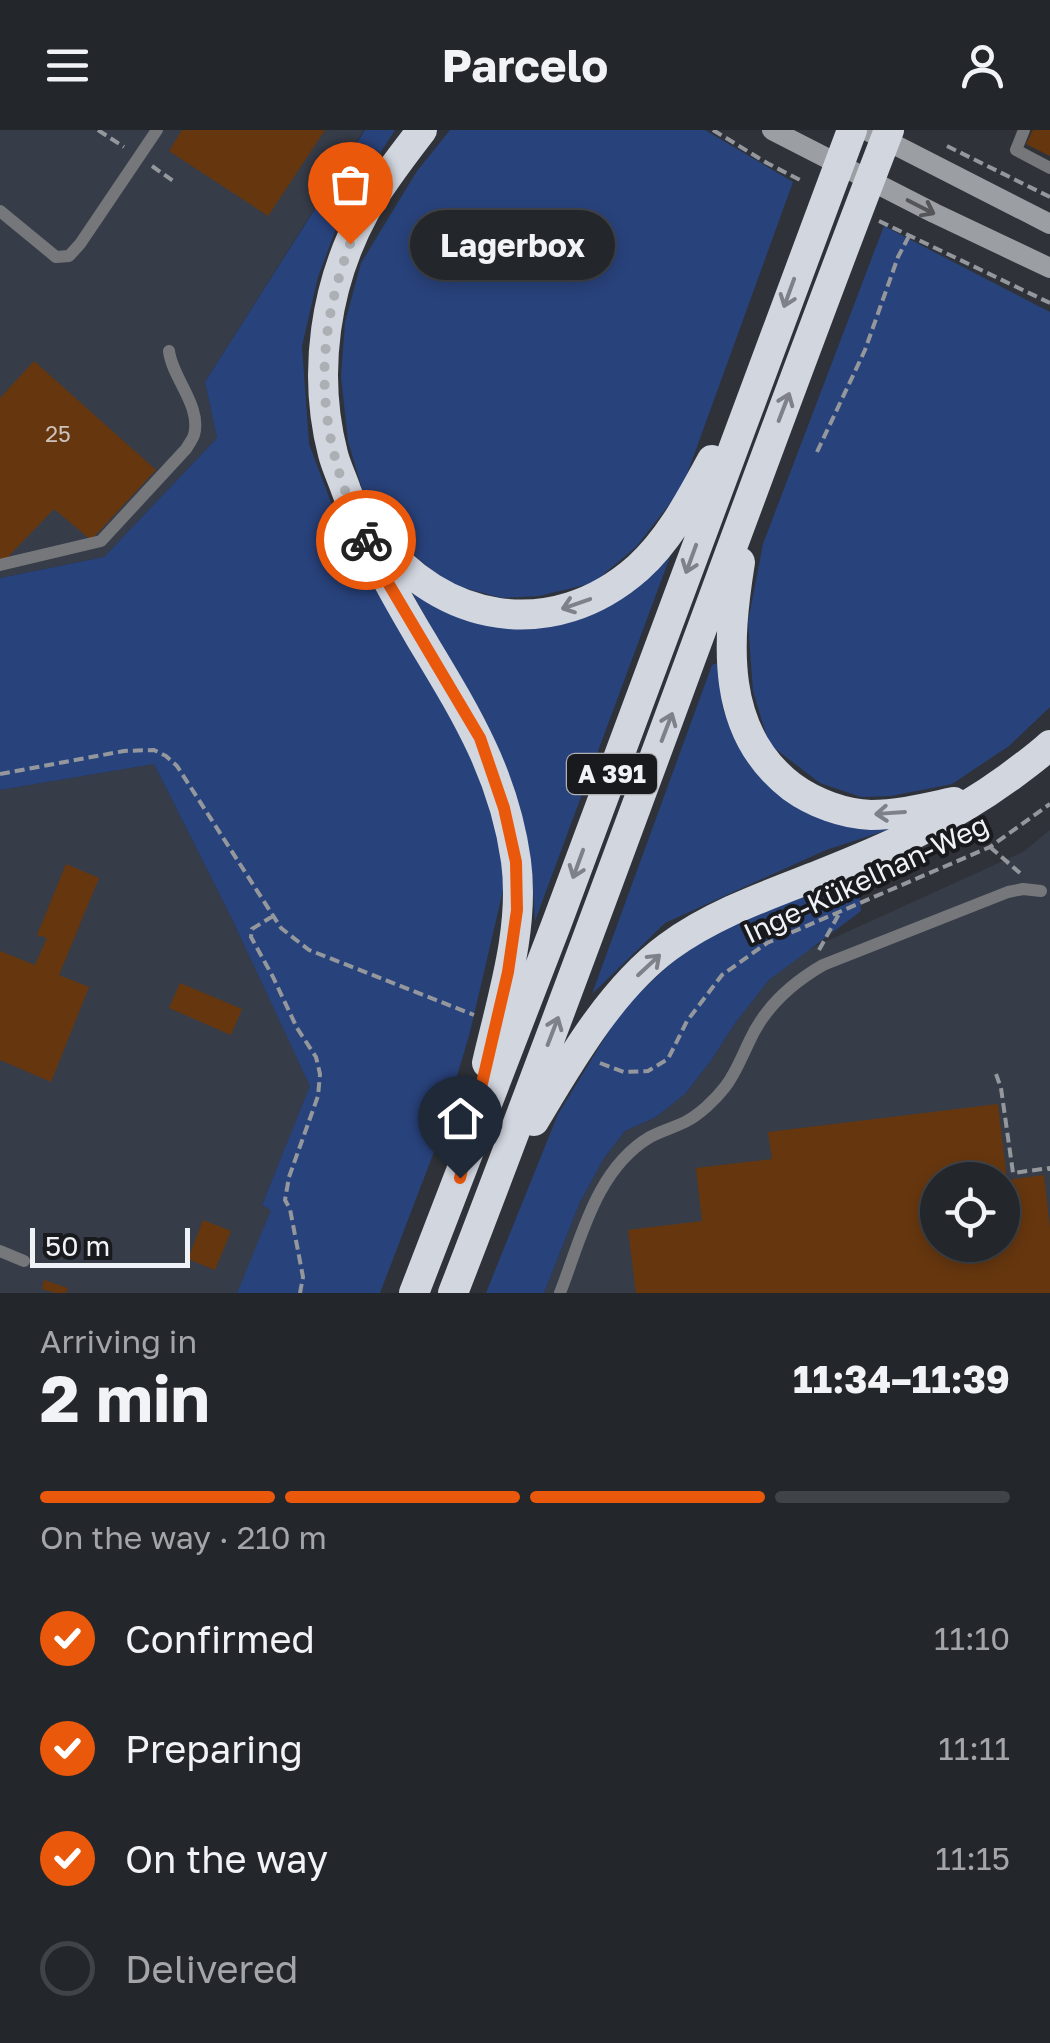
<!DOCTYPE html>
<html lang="en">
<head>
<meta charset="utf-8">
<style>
  body { margin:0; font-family:"Golos Text",sans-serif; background:#2b2e33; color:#f1f3f6; height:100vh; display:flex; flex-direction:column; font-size:38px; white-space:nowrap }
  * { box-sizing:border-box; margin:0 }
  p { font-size:32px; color:#a3a5a9 }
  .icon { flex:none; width:55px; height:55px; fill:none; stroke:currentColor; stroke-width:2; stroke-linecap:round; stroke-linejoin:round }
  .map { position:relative; height:1163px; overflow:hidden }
  .sheet { display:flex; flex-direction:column; background:#23262b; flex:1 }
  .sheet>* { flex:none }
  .buttons { position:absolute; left:920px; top:1032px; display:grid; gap:20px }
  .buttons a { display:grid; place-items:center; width:100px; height:100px; border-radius:50%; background:#23262b; box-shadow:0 5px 15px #0003,0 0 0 2px #404347; font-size:50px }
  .scale { position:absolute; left:30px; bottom:25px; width:160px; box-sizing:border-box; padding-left:10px; border:5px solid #eff2f6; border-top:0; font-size:28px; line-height:35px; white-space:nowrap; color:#eff2f6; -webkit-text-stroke:8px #191a1d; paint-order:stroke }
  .pin { position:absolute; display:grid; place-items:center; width:85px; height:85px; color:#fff; margin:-102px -42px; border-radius:50% 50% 50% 0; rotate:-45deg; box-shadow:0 0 10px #0007 }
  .pin .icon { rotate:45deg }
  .courier { position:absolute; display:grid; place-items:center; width:100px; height:100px; margin:-50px; border:8px solid #ea580c; border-radius:50%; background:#fff; color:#222; box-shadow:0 2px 12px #0007 }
  .bubble { position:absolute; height:70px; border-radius:35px; background:#23262b; box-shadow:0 5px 15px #0003,0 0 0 2px #404347; font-size:32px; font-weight:700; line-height:70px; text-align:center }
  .summary em { font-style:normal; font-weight:700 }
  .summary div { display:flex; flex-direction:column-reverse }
  .summary { display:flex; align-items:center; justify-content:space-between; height:170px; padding:0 40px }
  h1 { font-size:65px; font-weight:700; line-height:75px }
  .bar { display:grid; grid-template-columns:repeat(4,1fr); gap:15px 10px; align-content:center; height:120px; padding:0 40px }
  .bar i { height:12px; border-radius:8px; background:#404347 }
  .bar .selected { background:#ea580c }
  .bar p { grid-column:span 4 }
  ol { padding:0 40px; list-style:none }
  li { display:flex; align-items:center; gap:30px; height:110px }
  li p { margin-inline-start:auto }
  li .icon { padding:10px; border-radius:50%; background:#ea580c; color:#fff; stroke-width:4 }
  li:last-child { color:#a3a5a9 }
  li i { width:55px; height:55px; border:5px solid #404347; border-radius:50% }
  header { display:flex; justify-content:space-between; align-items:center; height:130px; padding:0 40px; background:#23262b; font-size:45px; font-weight:700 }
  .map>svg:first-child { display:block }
  .built { fill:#363c48; fill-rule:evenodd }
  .green { fill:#28427b }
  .building { fill:#66370f; fill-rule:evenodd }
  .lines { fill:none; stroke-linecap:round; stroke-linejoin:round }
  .path { stroke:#94989d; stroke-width:4; stroke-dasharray:10 5; stroke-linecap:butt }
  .lane { stroke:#75777b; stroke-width:12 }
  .secondary { stroke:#9b9ea3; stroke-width:20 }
  .highway { stroke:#d2d6df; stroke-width:30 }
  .oneway { stroke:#545559 }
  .oneway2 { stroke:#7f8188 }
  .done { stroke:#acafb4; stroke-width:10; stroke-dasharray:0 18 }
  .route { stroke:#ea580c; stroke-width:12 }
  .labels { text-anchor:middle; stroke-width:8; stroke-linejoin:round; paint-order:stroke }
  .number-label { font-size:22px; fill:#cdc3bc }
  .shield { fill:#191a1d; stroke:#afb1b5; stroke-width:2.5 }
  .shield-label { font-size:25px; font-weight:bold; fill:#eff2f6 }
  .street-label { font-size:28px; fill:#eff2f6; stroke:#191a1d }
</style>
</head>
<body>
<header><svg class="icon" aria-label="menu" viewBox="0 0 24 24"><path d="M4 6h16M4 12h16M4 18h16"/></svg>Parcelo<svg class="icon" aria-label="person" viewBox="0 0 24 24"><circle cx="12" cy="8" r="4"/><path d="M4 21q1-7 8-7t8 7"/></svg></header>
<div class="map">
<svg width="1050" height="1163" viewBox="0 0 1050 1163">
  <rect width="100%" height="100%" fill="#2f3339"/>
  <!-- built -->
  <path class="built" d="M0 0H364L205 252 217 308 104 427 0 448Z
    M154 634 232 789 311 957 262 1075 272 1080 237 1163H0V660Z
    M1050 700V1163H544L580 1072 604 1028 625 1001 656 987 685 964 710 932 736 892 769 850 805 821 1023 722ZM938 1050H1002V1115H938Z"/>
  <!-- green -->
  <path class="green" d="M365 0H395L343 80 318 147 302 216 309 314 338 391 475 622 508 739 470 902 437 1014 380 1163H237L271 1080 262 1075 310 956 232 789 154 634 0 660V448L104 427 217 308 205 252Z
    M450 0H705L793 52 682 358 636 417 593 453 539 466 502 468 449 454 415 426 362 359 348 311 341 247 345 192 361 133 417 41Z
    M884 96 1050 182V577L1009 616 952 654 891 666 861 667 820 653 769 614 753 561 748 492 763 414Z
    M674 416 535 791 532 740 493 615 407 453 526 493Z
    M718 533 723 579 748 633 785 668 909 693 826 720 665 793 592 864 712 535Z
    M858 746 861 781 769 850 736 892 710 932 685 964 656 987 625 1001 604 1028 580 1072 544 1163H486L558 984 623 878 686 819 797 764Z"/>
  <!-- building -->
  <path class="building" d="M182 0H325L268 86 169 21Z
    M1033 0H1050V26L1026 14Z
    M34 231 156 340 91 410 54 379 2 433 0 431V268Z
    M66 734 99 748 59 845 89 857 51 952 0 930V821L35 835 47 808 37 805Z
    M180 853 242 879 231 905 169 878Z
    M998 974 1007 1050 1044 1045 1050 1098V1163H636L628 1100 702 1091 696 1038 772 1029 768 1002ZM938 1050H1002V1115H938Z
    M203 1090 231 1101 215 1140 188 1129Z
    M44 1150 68 1158 66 1163H55L42 1159Z"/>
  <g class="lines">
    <!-- path -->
    <path class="path" d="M98 0 124 17
      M713 0 767 33 804 52
      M947 16 1050 67
      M152 36 176 53
      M879 91 1050 173
      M817 322 865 220 898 127 909 106
      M0 644 124 621 154 620 166 626 177 636 281 798 309 820 474 885
      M990 717 1020 743
      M273 786 252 799 251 807 273 847 297 898 316 927 320 944 318 966 289 1047 285 1070 290 1079 303 1147 300 1163
      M819 820 839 784
      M600 933 624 942 648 941 668 929 687 891 722 845 767 813 990 717 1050 674
      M996 944 1001 958 1013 1043 1050 1038V1041"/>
    <!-- lane -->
    <path class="lane" d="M1024 0 1016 20 1050 38
      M0 81 56 127 69 126 80 114 157 0
      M0 435 101 411 186 319C187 317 194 307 194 305 202 276 172 248 169 221
      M0 1121 24 1131
      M560 1163C581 1109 596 1039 650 1007 661 1001 673 998 685 992 699 985 715 970 725 957 736 943 742 926 750 910 765 877 792 853 823 835L1008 762 1023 759 1041 761"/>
    <!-- secondary -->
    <path class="secondary" d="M772 0 934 83 1050 138
      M866 0 1050 94"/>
    <!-- highway -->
    <path class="highway" d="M422 0C402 26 381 53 365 81 325 154 312 243 333 324 336 336 342 348 346 360 366 413 392 460 421 509 465 582 504 644 516 731 525 798 502 868 487 933
      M375 405C441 494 553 513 638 438 671 408 691 368 712 330
      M740 432C727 513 720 602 792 657 814 673 844 684 871 685 899 685 926 678 954 672
      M534 991C570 931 611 859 668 817 713 784 768 765 819 745 887 718 949 691 1008 648 1023 637 1037 627 1050 615
      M414 1163 556 795 852 0
      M453 1163C603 777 740 386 889 0"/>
  </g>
  <!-- one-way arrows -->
  <defs><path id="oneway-shaft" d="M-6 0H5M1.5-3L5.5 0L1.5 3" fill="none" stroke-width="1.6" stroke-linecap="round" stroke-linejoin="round" transform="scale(2.5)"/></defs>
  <use class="oneway" href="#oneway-shaft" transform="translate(921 77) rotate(27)"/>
  <g class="oneway2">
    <use href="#oneway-shaft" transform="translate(789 163) rotate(110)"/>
    <use href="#oneway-shaft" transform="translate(784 277) rotate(-69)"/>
    <use href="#oneway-shaft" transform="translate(691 429) rotate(110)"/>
    <use href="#oneway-shaft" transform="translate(576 474) rotate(161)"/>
    <use href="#oneway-shaft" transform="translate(667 597) rotate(-69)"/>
    <use href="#oneway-shaft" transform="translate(890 683) rotate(176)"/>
    <use href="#oneway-shaft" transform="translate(578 734) rotate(110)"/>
    <use href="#oneway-shaft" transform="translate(649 835) rotate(-43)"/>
    <use href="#oneway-shaft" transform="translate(553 901) rotate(-69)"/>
  </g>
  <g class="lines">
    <!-- done -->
    <path class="done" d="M350 114C311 219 317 310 366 410"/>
    <!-- route -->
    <path class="route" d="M366 410 384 446 480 608 504 678 516 732 517 780 508 842 460 1048"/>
  </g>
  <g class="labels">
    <!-- number labels -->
    <g class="number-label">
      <text x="58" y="312">25</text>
    </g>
    <!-- shield labels -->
    <rect class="shield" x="567" y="624" width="90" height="40" rx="8"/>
    <g class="shield-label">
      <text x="612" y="653">A 391</text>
    </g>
    <!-- street labels -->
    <g class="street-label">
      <text transform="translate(866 749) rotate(-25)" y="10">Inge-Kükelhan-Weg</text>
    </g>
  </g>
</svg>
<div class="buttons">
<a><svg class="icon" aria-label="locate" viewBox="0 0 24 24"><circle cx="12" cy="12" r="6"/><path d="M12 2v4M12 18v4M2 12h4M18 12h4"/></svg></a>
</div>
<div class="scale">50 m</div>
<div class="pin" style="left:350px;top:114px;background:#ea580c"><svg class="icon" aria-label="bag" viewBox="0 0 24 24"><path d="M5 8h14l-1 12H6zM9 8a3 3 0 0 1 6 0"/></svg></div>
<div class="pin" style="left:460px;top:1048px;background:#1f2937"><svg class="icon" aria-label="home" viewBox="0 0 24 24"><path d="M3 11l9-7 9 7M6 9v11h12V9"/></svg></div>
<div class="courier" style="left:366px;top:410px"><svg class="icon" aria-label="bike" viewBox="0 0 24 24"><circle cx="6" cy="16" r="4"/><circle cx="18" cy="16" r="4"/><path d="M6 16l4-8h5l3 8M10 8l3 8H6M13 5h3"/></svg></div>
<div class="bubble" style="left:410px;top:80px;width:205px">Lagerbox</div>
</div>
<section class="sheet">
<div class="summary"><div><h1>2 min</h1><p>Arriving in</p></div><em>11:34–11:39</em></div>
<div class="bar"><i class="selected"></i><i class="selected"></i><i class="selected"></i><i></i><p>On the way · 210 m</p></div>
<ol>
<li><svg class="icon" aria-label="check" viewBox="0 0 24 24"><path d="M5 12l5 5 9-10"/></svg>Confirmed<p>11:10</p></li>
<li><svg class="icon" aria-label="check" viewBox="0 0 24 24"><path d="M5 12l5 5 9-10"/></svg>Preparing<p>11:11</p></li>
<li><svg class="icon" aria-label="check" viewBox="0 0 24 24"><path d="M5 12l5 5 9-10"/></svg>On the way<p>11:15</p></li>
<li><i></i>Delivered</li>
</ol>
</section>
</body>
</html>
